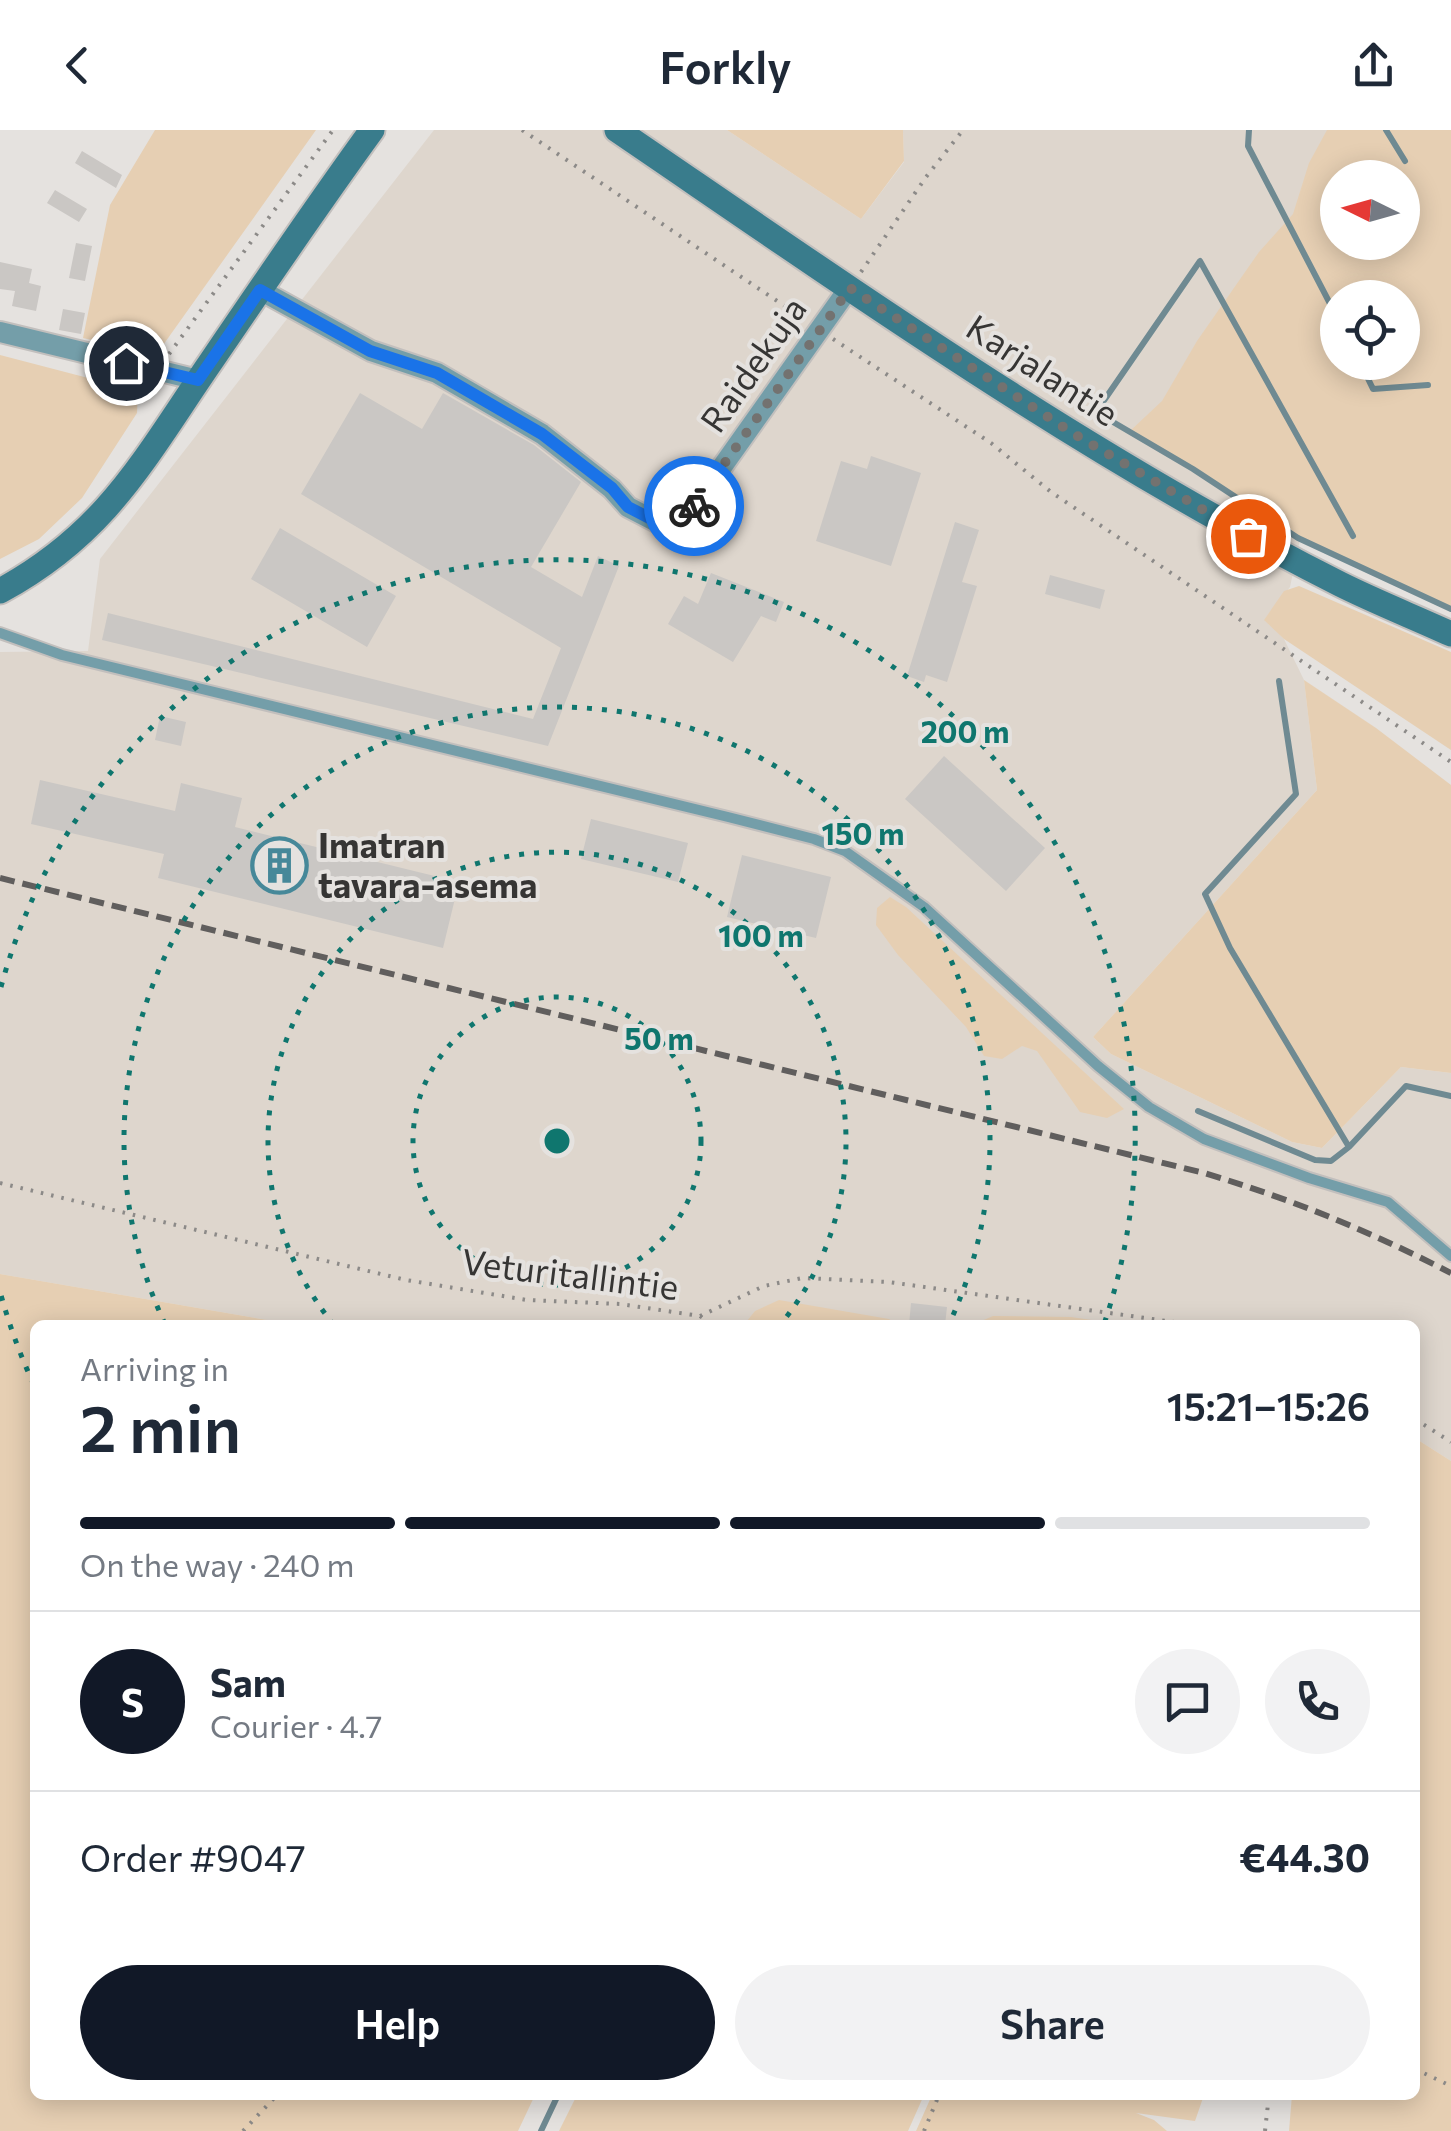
<!DOCTYPE html>
<html lang="en">
<head>
<meta charset="utf-8">
<style>
  body { margin:0; font-family:Commissioner,sans-serif; background:#f2f2f3; color:#1f2937; height:100vh; display:flex; flex-direction:column; font-size:38px; white-space:nowrap }
  * { box-sizing:border-box; margin:0 }
  p { font-size:32px; color:#747a83 }
  .icon { flex:none; width:55px; height:55px; fill:none; stroke:currentColor; stroke-width:2; stroke-linecap:round; stroke-linejoin:round }
  .map { position:relative; flex:1; overflow:hidden }
  .sheet { position:absolute; left:30px; top:1190px; width:1390px; height:780px; display:flex; flex-direction:column; background:#fff; border-radius:15px; box-shadow:0 5px 25px #0003 }
  .sheet>* { flex:none }
  .needle { width:65px; rotate:275deg }
  .controls { position:absolute; left:1320px; top:30px; display:grid; gap:20px }
  .controls a { display:grid; place-items:center; width:100px; height:100px; border-radius:50%; background:#fff; box-shadow:0 5px 25px #0003; font-size:50px }
  .pin { position:absolute; display:grid; place-items:center; width:85px; height:85px; color:#fff; margin:-42px; border:5px solid #fff; border-radius:50%; box-shadow:0 2px 10px #0007 }
  .courier { position:absolute; display:grid; place-items:center; width:100px; height:100px; margin:-50px; border:8px solid #1a73e8; border-radius:50%; background:#fff; color:#222; box-shadow:0 2px 12px #0007 }
  .headline em { font-style:normal; font-weight:600 }
  .headline div { display:flex; flex-direction:column-reverse }
  .headline { display:flex; align-items:center; justify-content:space-between; height:170px; padding:0 50px }
  h1 { font-size:65px; font-weight:600; line-height:75px }
  .bar { display:grid; grid-template-columns:repeat(4,1fr); gap:15px 10px; align-content:center; height:120px; padding:0 50px }
  .bar i { height:12px; border-radius:8px; background:#e0e1e3 }
  .bar .current { background:#111827 }
  .bar p { grid-column:span 4 }
  .line { display:flex; align-items:center; gap:25px; padding:0 50px; border-top:2px solid #e0e1e3 }
  .line div { flex:1 }
  .round { display:grid; place-items:center; flex:none; width:105px; height:105px; border-radius:52px; background:#f2f2f3 }
  .button { display:flex; gap:20px; margin-top:auto; padding:20px 50px }
  .button a { flex:1; height:115px; border-radius:60px; background:#111827; color:#fff; font-size:40px; font-weight:600; line-height:115px; text-align:center }
  .button a+a { background:#f2f2f3; color:#1f2937 }
  header { display:flex; justify-content:space-between; align-items:center; height:130px; padding:0 50px; background:#fff; font-size:45px; font-weight:600 }
  .map>svg:first-child { display:block }
  .built { fill:#ded6cd }
  .green { fill:#e6cfb3; fill-rule:evenodd }
  .lines { fill:none; stroke-linecap:round; stroke-linejoin:round }
  .stream { stroke:#6f8a92; stroke-width:6 }
  .building { fill:#cac7c4 }
  .lane-casing { stroke:#c2bfbd; stroke-width:14 }
  .street-casing { stroke:#c2bfbd; stroke-width:24 }
  .secondary-casing { stroke:#c2bfbd; stroke-width:29 }
  .path { stroke:#8c8a88; stroke-width:4; stroke-dasharray:2.5 8; stroke-linecap:butt }
  .lane { stroke:#749ea9; stroke-width:10 }
  .street { stroke:#749ea9; stroke-width:20 }
  .secondary { stroke:#397c8c; stroke-width:25 }
  .rail { stroke:#605e5d; stroke-width:6; stroke-dasharray:15 8; stroke-linecap:butt }
  .done { stroke:#737270; stroke-width:10; stroke-dasharray:0 18 }
  .route { stroke:#1a73e8; stroke-width:12 }
  .ring { fill:none; stroke:#0f766e; stroke-width:5; stroke-dasharray:5 10 }
  .labels { text-anchor:middle; stroke-width:8; stroke-linejoin:round; paint-order:stroke }
  .street-label { font-size:35px; fill:#363534; stroke:#e5e2df }
  .poi-label { font-size:35px; font-weight:bold; fill:#363534; stroke:#e5e2df; text-anchor:start }
  .centre { fill:#0f766e; stroke:#e5e2df; stroke-width:5 }
  .ring-label { font-size:30px; text-anchor:middle; font-weight:bold; fill:#0f766e; stroke:#e5e2df; stroke-width:8; stroke-linejoin:round; paint-order:stroke }
</style>
</head>
<body>
<header><svg class="icon" aria-label="back" viewBox="0 0 24 24"><path d="M15 5l-7 7 7 7"/></svg>Forkly<svg class="icon" aria-label="share" viewBox="0 0 24 24"><path d="M12 15V3M7 8l5-5 5 5M5 13v7h14v-7"/></svg></header>
<div class="map">
<svg width="1451" height="2001" viewBox="0 0 1451 2001">
  <rect width="100%" height="100%" fill="#e5e2df"/>
  <!-- built -->
  <path class="built" d="M434 0H727L861 89 904 32 903 0H1359L1338 48V112L1305 386 1290 457 1265 489 1284 509 1304 550 1317 660 1093 907 1111 924 1292 1012 1322 1018 1401 937 1451 943V1331L1415 1308V1195H296L0 1144V522L88 521 100 429Z"/>
  <!-- green -->
  <path class="green" d="M155 0H316L161 218 148 223 83 208 110 75Z
    M727 0H903L904 31 861 89Z
    M1327 0H1451V479L1298 408 1130 301 1162 271 1197 211 1259 122 1293 84 1309 33ZM1338 48H1402V112H1338ZM1338 168H1402V232H1338Z
    M0 225 138 261 137 283 82 368 39 409 0 429Z
    M1299 456 1451 522V620L1284 509 1264 490 1284 461Z
    M1304 550 1376 598 1451 655V943L1401 937 1322 1018 1292 1012 1111 924 1093 907 1317 660Z
    M890 767 906 777 1124 979 1107 988 1080 982 1037 921 1022 916 1002 929 984 926 966 897 898 825 876 795 877 778Z
    M0 1144 296 1195H35V1965H535L518 2001H0Z
    M779 1170 889 1189 898 1195H749L747 1191 755 1181Z
    M993 1186 1071 1187 1126 1195H972Z
    M1415 1308 1451 1331V2001H1289L1292 1965H1415Z
    M577 1965H924L908 2001H559Z
    M932 1965H1204L1195 1991 1136 1983 1154 1990 1167 2001H916Z"/>
  <g class="lines">
    <!-- stream -->
    <path class="stream" d="M1249 0 1248 16 1338 189
      M1386 0 1405 31
      M1360 232 1373 259 1428 255
      M1353 406 1200 131 1096 282 1193 339 1298 408 1451 479
      M1279 551 1296 664 1205 764 1230 818 1349 1017
      M1198 981 1315 1030 1331 1031 1349 1017 1406 956 1451 966
      M541 2001 558 1965"/>
  </g>
  <!-- building -->
  <path class="building" d="M82 21 122 45 116 58 75 33Z
    M55 60 87 79 79 92 47 73Z
    M76 113 92 116 85 151 69 148Z
    M0 132 32 139 29 153 41 156 36 181 12 176 15 161 0 159Z
    M63 179 85 183 81 204 59 200Z
    M360 263 422 299 443 263 534 315 581 352 531 437 582 467 598 426 619 436 548 616 102 510 108 483 533 589 561 518 301 364Z
    M871 326 921 343 891 436 816 411 841 331 867 339Z
    M955 392 979 400 962 452 977 456 947 552 926 545 924 552 907 546Z
    M280 398 396 466 367 517 251 449Z
    M711 443 784 472 776 492 761 486 733 532 668 494 684 466 698 474Z
    M1050 445 1105 460 1100 479 1045 464Z
    M160 586 186 592 181 616 155 610Z
    M944 626 1045 718 1006 761 905 669Z
    M40 650 175 681 181 653 242 668 235 697 459 752 443 818 158 748 164 724 31 694Z
    M591 689 688 713 678 752 581 729Z
    M742 725 831 747 816 808 727 787Z
    M911 1173 947 1177 945 1195H909Z"/>
  <g class="lines">
    <defs>
      <path id="lane" d="M0 503 62 525 728 687 814 709 845 721 924 777 1098 936 1149 977 1204 1009 1309 1048 1388 1072 1451 1126"/>
      <path id="street" d="M260 160 371 221 437 243 542 304 612 359 628 377 657 392 685 389 849 158
        M0 202 198 250"/>
      <path id="secondary" d="M617 0C852 160 1086 326 1340 454 1376 472 1414 487 1451 504
        M0 461C107 403 144 329 210 233 263 155 316 77 372 0"/>
    </defs>
    <!-- lane casing -->
    <use href="#lane" class="lane-casing"/>
    <!-- street casing -->
    <use href="#street" class="street-casing"/>
    <!-- secondary casing -->
    <use href="#secondary" class="secondary-casing"/>
    <!-- path -->
    <path class="path" d="M522 0 804 189
      M861 142 926 47 963 0
      M833 209 991 313 1051 362 1451 632
      M169 224 333 0
      M0 1053 406 1150 527 1170 620 1174 700 1186 764 1156 802 1148 889 1152 1195 1195
      M700 1186 713 1195
      M1415 1289 1451 1312
      M1415 1939 1451 1956
      M243 2001 277 1965
      M924 2001 939 1965
      M1265 2001 1269 1965"/>
    <!-- lane -->
    <use href="#lane" class="lane"/>
    <!-- street -->
    <use href="#street" class="street"/>
    <!-- secondary -->
    <use href="#secondary" class="secondary"/>
    <!-- rail -->
    <path class="rail" d="M0 748 1204 1043C1294 1070 1367 1100 1451 1143"/>
  </g>
  <g class="lines">
    <!-- done -->
    <path class="done" d="M694 376 850 158 1074 304 1248 406"/>
    <!-- route -->
    <path class="route" d="M126 233 198 250 260 160 370 221 437 243 542 304 612 358 628 377 657 392 685 389 694 376"/>
  </g>
  <!-- distance rings -->
  <g class="ring">
    <circle cx="557" cy="1011" r="144"/>
    <path d="M334 1195A289 289 0 1 1 780 1195"/>
    <path d="M165 1194A433 433 0 1 1 949 1194"/>
    <path d="M34 1255A577 577 0 0 1 1 1165M1 857A577 577 0 1 1 1104 1194"/>
  </g>
  <!-- icons -->
  <defs>
    <symbol id="building-ring" viewBox="-11 -11 22 22"><circle r="9.5" fill="#e5e2df" stroke="#468899" stroke-width="1.5"/><path d="M-4-6H4V6H1V3H-1V6H-4ZM-2.5-4.3h1.7v1.8h-1.7ZM.8-4.3h1.7v1.8H.8ZM-2.5-1h1.7V.8h-1.7ZM.8-1h1.7V.8H.8Z" fill="#468899"/></symbol>
  </defs>
  <g fill-rule="evenodd">
    <use href="#building-ring" x="248" y="704" width="63" height="63"/>
  </g>
  <g class="labels">
    <!-- street labels -->
    <g class="street-label">
      <text transform="translate(754 235) rotate(-55)" y="12">Raidekuja</text>
      <text transform="translate(1042 241) rotate(33)" y="12">Karjalantie</text>
      <text transform="translate(570 1145) rotate(7)" y="12">Veturitallintie</text>
    </g>
    <!-- poi labels -->
    <g class="poi-label">
      <text x="318" y="728">Imatran<tspan x="318" dy="40">tavara-asema</tspan></text>
    </g>
  </g>
  <circle cx="557" cy="1011" r="15" class="centre"/>
  <g class="ring-label">
    <text x="965" y="613">200 m</text>
    <text x="863" y="715">150 m</text>
    <text x="761" y="817">100 m</text>
    <text x="659" y="920">50 m</text>
  </g>
</svg>
<div class="controls">
<a><svg class="needle" viewBox="-14 -14 28 28"><path d="M0-13l5 13h-10z" fill="#e53935"/><path d="M0 13l5-13h-10z" fill="#747a83"/></svg></a>
<a><svg class="icon" aria-label="locate" viewBox="0 0 24 24"><circle cx="12" cy="12" r="6"/><path d="M12 2v4M12 18v4M2 12h4M18 12h4"/></svg></a>
</div>
<div class="pin" style="left:1248px;top:406px;background:#ea580c"><svg class="icon" aria-label="bag" viewBox="0 0 24 24"><path d="M5 8h14l-1 12H6zM9 8a3 3 0 0 1 6 0"/></svg></div>
<div class="pin" style="left:126px;top:233px;background:#1f2937"><svg class="icon" aria-label="home" viewBox="0 0 24 24"><path d="M3 11l9-7 9 7M6 9v11h12V9"/></svg></div>
<div class="courier" style="left:694px;top:376px"><svg class="icon" aria-label="bike" viewBox="0 0 24 24"><circle cx="6" cy="16" r="4"/><circle cx="18" cy="16" r="4"/><path d="M6 16l4-8h5l3 8M10 8l3 8H6M13 5h3"/></svg></div>
<section class="sheet">
<div class="headline"><div><h1>2 min</h1><p>Arriving in</p></div><em>15:21–15:26</em></div>
<div class="bar"><i class="current"></i><i class="current"></i><i class="current"></i><i></i><p>On the way · 240 m</p></div>
<div class="line" style="height:180px"><b class="round" style="background:#111827;color:#fff">S</b><div><b>Sam</b><p>Courier · 4.7</p></div><a class="round"><svg class="icon" aria-label="chat" viewBox="0 0 24 24"><path d="M4 5h16v11H9l-5 4z"/></svg></a><a class="round"><svg class="icon" aria-label="phone" viewBox="0 0 24 24"><path d="M5 4h4l2 5-3 2q2 4 5 5l2-3 5 2v4C11 20 4 13 5 4z"/></svg></a></div>
<div class="line" style="height:130px"><div>Order #9047</div><b>€44.30</b></div>
<div class="button"><a>Help</a><a>Share</a></div>
</section>
</div>
</body>
</html>
